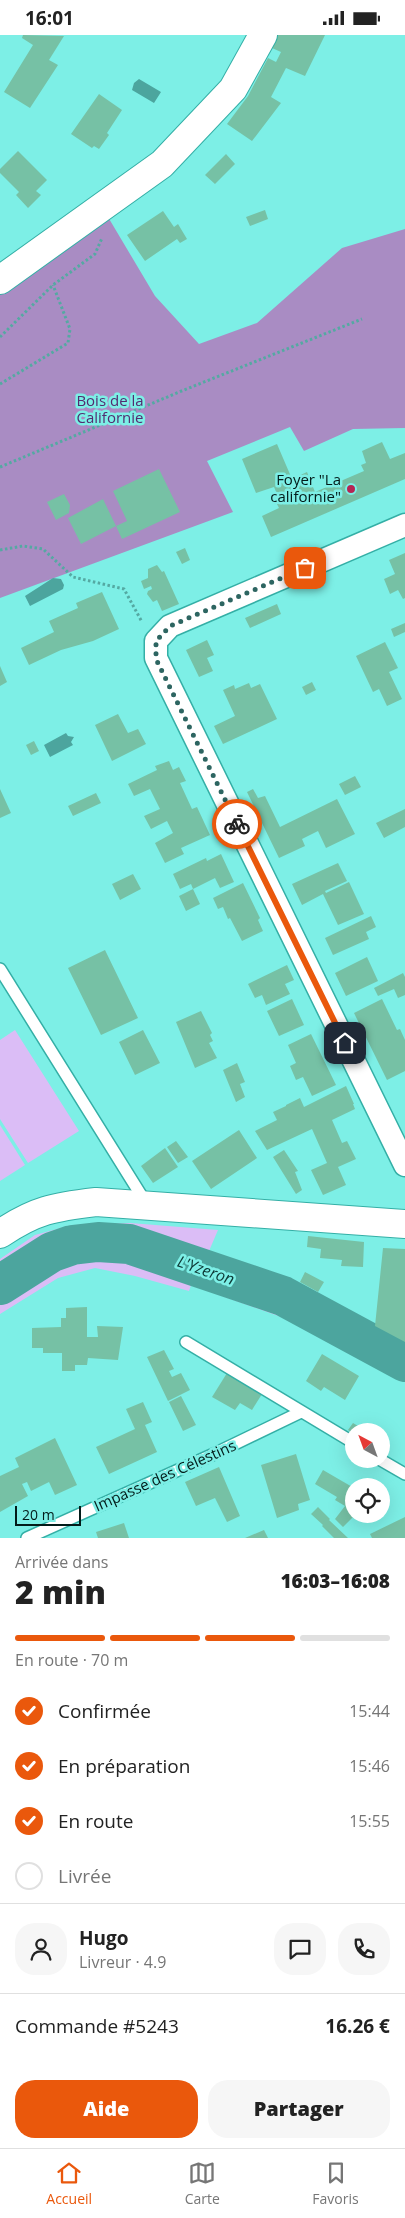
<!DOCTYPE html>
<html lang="fr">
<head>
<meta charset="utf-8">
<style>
  body { margin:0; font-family:"Open Sans",sans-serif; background:#f6f6f6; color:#222; height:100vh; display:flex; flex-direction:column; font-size:19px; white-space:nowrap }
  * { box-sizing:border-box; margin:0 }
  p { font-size:16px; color:#767676 }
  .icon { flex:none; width:28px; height:28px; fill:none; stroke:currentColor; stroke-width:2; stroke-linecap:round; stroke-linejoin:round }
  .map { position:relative; height:1503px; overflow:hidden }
  .drawer { display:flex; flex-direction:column; background:#fff; flex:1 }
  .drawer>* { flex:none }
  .needle { width:32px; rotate:319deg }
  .fabs { position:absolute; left:345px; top:1388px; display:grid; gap:10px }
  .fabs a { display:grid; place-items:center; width:45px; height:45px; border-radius:50%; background:#fff; box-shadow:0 5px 20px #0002; font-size:25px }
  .scale { position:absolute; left:15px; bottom:12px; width:66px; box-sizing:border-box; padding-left:5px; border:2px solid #021b19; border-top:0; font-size:14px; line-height:18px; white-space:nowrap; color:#021b19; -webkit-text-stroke:4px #7defe6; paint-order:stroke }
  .pin { position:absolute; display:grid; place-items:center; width:42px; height:42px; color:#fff; margin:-21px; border-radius:10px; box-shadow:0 2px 8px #0006 }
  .courier { position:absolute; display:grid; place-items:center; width:50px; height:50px; margin:-25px; border:4px solid #ea580c; border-radius:50%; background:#fff; color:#222; box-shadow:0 1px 6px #0007 }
  .headline em { font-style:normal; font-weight:800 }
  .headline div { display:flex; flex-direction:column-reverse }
  .headline { display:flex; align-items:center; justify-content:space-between; height:85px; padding:0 15px }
  h1 { font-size:32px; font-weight:800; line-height:38px }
  .bar { display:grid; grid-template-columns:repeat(4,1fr); gap:8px 5px; align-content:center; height:60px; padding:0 15px }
  .bar i { height:6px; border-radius:4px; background:#e0e0e0 }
  .bar .selected { background:#ea580c }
  .bar p { grid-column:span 4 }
  .line { display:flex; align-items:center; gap:12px; padding:0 15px; border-top:1px solid #e0e0e0 }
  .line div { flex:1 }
  .round { display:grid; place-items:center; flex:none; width:52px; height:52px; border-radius:20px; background:#f6f6f6 }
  ol { padding:0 15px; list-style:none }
  li { display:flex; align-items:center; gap:15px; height:55px }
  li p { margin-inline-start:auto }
  li .icon { padding:5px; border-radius:50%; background:#ea580c; color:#fff; stroke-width:4 }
  li:last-child { color:#767676 }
  li i { width:28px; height:28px; border:2px solid #e0e0e0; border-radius:50% }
  .primary-button { display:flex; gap:10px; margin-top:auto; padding:10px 15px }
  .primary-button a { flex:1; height:58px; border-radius:20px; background:#ea580c; color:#fff; font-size:20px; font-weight:800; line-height:58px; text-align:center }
  .primary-button a+a { background:#f6f6f6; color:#222 }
  .status { display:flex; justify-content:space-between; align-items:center; height:35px; padding:0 25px; background:#fff; direction:ltr }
  .status svg { height:14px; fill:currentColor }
  .tabs { display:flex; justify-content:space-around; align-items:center; height:70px; border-top:1px solid #e0e0e0; background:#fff; font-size:14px; color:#767676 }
  .tabs a { display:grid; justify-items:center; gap:2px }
  .tabs .selected { color:#ea580c }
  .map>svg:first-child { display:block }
  .green { fill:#dbbdf6 }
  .forest { fill:#a98cc3 }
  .water { fill:#4ca59e }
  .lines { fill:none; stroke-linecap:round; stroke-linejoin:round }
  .river { stroke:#4ca59e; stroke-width:40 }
  .building { fill:#76c1a5 }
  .service-casing { stroke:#34afa6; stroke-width:14 }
  .minor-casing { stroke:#34afa6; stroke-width:25 }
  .tertiary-casing { stroke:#34afa6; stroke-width:30 }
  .secondary-casing { stroke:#34afa6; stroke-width:30 }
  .path { stroke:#54a9a2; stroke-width:3; stroke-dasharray:2.5 2.5; stroke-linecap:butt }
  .service { stroke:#fff; stroke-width:11 }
  .minor { stroke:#fff; stroke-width:22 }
  .tertiary { stroke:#fff; stroke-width:28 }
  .secondary { stroke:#fff; stroke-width:28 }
  .done { stroke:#2d6561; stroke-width:5; stroke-dasharray:0 9 }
  .route { stroke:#ea580c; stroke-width:6 }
  .poi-dot { fill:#b52553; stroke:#7defe6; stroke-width:2 }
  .labels { text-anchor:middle; stroke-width:5; stroke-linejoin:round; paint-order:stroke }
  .park-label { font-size:15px; fill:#532c70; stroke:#7defe6 }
  .poi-label { font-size:15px; fill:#021b19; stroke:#7defe6; text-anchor:end }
  .street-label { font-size:15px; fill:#021b19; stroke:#7defe6 }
  .water-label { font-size:16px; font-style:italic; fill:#0d3835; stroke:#7defe6 }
</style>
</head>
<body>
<div class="status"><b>16:01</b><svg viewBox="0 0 49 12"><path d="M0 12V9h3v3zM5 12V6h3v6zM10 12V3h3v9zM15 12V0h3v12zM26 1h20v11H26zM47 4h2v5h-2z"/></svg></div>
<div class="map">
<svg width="405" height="1503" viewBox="0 0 405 1503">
  <rect width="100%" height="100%" fill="#7defe6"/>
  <!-- green -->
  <path class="green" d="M15 995 79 1096 28 1128 0 1084V1005Z
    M0 1090 25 1130 0 1146Z
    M130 1188 218 1195 209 1216 298 1247 376 1294 405 1307V1345L298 1288 191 1250 189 1256 135 1241 95 1233 58 1243 0 1279V1224L35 1200 68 1191Z"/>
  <!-- forest -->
  <path class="forest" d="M108 182 155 261 199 309 257 288 342 213 405 194V393L353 394 304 416 290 392 207 426 233 477 0 563V256Z"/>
  <!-- water -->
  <path class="water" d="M139 44 161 57 154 68 132 55 134 48Z
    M53 543 61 544 64 550 63 554 30 571 25 561Z
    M66 698 68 701 74 702 71 707 73 710 50 722 44 710Z"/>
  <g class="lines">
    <!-- river -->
    <path class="river" d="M0 1250 52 1217 72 1210 98 1207 129 1209 283 1261 405 1327"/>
  </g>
  <!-- building -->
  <path class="building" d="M23 0 64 1 49 25 58 30 30 73 4 57 33 10 22 3Z
    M278 0H325L305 41 286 33 271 62 281 68 252 106 227 89 248 61 268 23 276 27 281 17 272 13Z
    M99 59 122 75 107 98 109 100 99 114 94 111 92 113 71 99Z
    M18 116 47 145 36 156 41 160 28 173 16 160 19 157 0 138V134Z
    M226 119 235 129 215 149 205 140Z
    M265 175 268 184 250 191 246 182Z
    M163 176 174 192 178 189 187 204 180 208 177 204 145 226 127 200Z
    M382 407 390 424 405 418V444L271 502 262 481 279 473 276 467 280 466 274 452 256 458 242 424 277 409 292 444 307 437 315 457 364 436 361 430 366 428 362 416Z
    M159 434 180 477 122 504 116 491 127 486 113 456Z
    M64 459 70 470 69 478 56 485 47 467Z
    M103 464 116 491 81 509 68 483Z
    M185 513 190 525 182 529 176 517Z
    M405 518V563L403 564 398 555 390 559 384 544 395 539 389 525Z
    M157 530 162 537 164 536 179 569 162 576 157 565 153 567 147 559 148 556 152 554 151 551 144 554 141 546 148 543V534Z
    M102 557 119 594 93 606 61 615 29 630 21 613 54 597 49 586 78 573 76 568Z
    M277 569 281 579 250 593 245 583Z
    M405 588V597L394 602 391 594Z
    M207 605 214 620 207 623 213 636 199 642 186 615Z
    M385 607 398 633 389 637 402 664 387 671 379 654 373 657 356 621Z
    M0 631 7 647 0 651Z
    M312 647 316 655 306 660 302 652Z
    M249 648 251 653 260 649 277 684 223 709 214 691 235 681 223 655 234 650 235 654Z
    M118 679 128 698 138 694 146 709 112 726 95 690Z
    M34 706 39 716 31 720 26 710Z
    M169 726 173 735 179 732 186 746 180 748 192 774 197 772 210 800 181 813 184 819 165 828 155 808 173 798 167 786 151 794 144 781 160 774 150 754 134 761 128 749 157 735 155 731Z
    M355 741 361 752 345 760 339 749Z
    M0 754 11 778 0 783Z
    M253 754 258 763 265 761 280 792 337 764 355 799 326 813 318 796 302 804 305 811 279 823 247 757Z
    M96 758 101 768 73 781 68 771Z
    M405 774V792L384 803 376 788Z
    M221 819 234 847 220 853 215 843 193 854 191 849 180 854 173 839 206 823 207 826Z
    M338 828 347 846 325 856 326 858 349 847 364 879 338 890 323 859 302 870 292 849Z
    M133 839 141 854 120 865 112 849Z
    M243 848 260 883 258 885 263 896 242 906 230 883 228 884 223 872 218 874 213 863Z
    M193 854 200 869 186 876 179 861Z
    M371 881 376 892 366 897 369 904 333 920 325 903Z
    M105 915 138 983 101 1000 68 933Z
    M367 922 378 946 346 961 335 938Z
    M287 930 294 945 285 949 290 959 266 970 262 960 255 963 248 949Z
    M403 938 405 942V960L398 963 394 954 378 961 374 953Z
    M292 964 304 990 279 1001 267 976Z
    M382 964 397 995 400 994 405 1005V1036L387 1045 354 978Z
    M201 976 212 998 210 1000 213 1006 209 1008 217 1023 195 1033 176 987Z
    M143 995 160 1028 135 1040 119 1007Z
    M311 999 336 1050 312 1061 303 1042 296 1045 290 1031 296 1028 288 1010Z
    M237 1028 245 1047 240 1049 245 1062 236 1067 223 1035Z
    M346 1051 354 1069H353L355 1074 332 1085 342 1108 347 1106 356 1124 338 1132 346 1150 323 1160 311 1135 327 1128 312 1094 267 1115 255 1096 277 1085 273 1077 286 1071V1070L300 1063 304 1072Z
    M239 1095 257 1123 211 1154 192 1126Z
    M176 1106 188 1122 178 1128 167 1112Z
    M165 1113 178 1132 153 1148 141 1131Z
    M284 1115 298 1136 295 1137 302 1155 296 1159 273 1122Z
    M308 1201 364 1207 363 1232 341 1231 342 1225 320 1223 321 1214 307 1212Z
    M383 1213 405 1214V1307L375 1291Z
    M305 1237 324 1247 318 1257 300 1247Z
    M87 1272V1302H98L97 1291 123 1292 118 1325 88 1323 87 1330H75V1336H62V1318H43V1313H32V1293L61 1292V1283H66V1273Z
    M164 1315 174 1334 169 1336 172 1342 181 1338 190 1355 168 1366 147 1322Z
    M322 1319 359 1341 345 1365 324 1352 321 1356 306 1346Z
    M227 1338 262 1359 252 1375 240 1368 235 1375 212 1362Z
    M181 1361 196 1390 183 1396 169 1367Z
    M143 1367 152 1387 145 1390 157 1417 109 1439 96 1412 135 1394 126 1374Z
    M353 1388 366 1396H354V1399L348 1395Z
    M55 1403 77 1450 55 1460 49 1447 31 1456 27 1447 22 1449 28 1461 0 1477V1441L19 1432 15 1423Z
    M296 1419 310 1465 298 1469 299 1475 277 1483 261 1430Z
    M219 1432 240 1481 227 1487 215 1463 196 1471 185 1447Z
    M323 1435 354 1453V1479H356L343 1492 335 1484 345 1471 335 1465 337 1462 315 1449Z
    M318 1472 330 1484 329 1485 348 1503H334L322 1491 323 1490 311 1479Z
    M405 1482V1503H372L370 1499Z
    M124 1488 129 1503H98L96 1497Z
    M264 1495 268 1503H245Z"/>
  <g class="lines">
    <defs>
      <path id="service" d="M0 934 146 1168
        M186 1307 354 1408
        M379 1424 405 1439
        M27 1503 214 1419 301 1377"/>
      <path id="minor" d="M405 490 170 591 156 606V623L405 1130"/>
      <path id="tertiary" d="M0 245 162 129 233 54 263 0"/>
      <path id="secondary" d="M0 1199C35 1175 54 1172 96 1167L405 1189"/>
    </defs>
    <!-- service casing -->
    <use href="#service" class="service-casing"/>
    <!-- minor casing -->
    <use href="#minor" class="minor-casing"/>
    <!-- tertiary casing -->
    <use href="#tertiary" class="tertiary-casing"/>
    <!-- secondary casing -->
    <use href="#secondary" class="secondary-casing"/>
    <!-- path -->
    <path class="path" d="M0 302 53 250 95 219 102 203
      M0 349 68 308 70 294 53 250
      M0 432 184 355 362 284
      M0 515 23 511 43 514 73 542 124 554 142 587"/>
    <!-- service -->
    <use href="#service" class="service"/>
    <!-- minor -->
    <use href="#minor" class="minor"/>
    <!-- tertiary -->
    <use href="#tertiary" class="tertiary"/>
    <!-- secondary -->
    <use href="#secondary" class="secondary"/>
  </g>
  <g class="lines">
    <!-- done -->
    <path class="done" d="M237 789 156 624V606L170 591 305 533"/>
    <!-- route -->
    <path class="route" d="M237 789 345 1008"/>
  </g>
  <!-- markers -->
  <circle class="poi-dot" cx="351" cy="454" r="5"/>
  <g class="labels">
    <!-- park labels -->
    <g class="park-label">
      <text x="110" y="371">Bois de la<tspan x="110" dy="17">Californie</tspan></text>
    </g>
    <!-- poi labels -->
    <g class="poi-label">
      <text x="341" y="450">Foyer "La<tspan x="341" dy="17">californie"</tspan></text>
    </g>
    <!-- street labels -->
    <g class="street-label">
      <text transform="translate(165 1441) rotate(-24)" y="5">Impasse des Célestins</text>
    </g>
    <!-- water labels -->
    <g class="water-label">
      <text transform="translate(206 1235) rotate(19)" y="6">L'Yzeron</text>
    </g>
  </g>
</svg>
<div class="fabs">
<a><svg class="needle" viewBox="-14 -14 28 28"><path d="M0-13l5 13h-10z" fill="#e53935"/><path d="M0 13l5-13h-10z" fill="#767676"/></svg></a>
<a><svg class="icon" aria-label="locate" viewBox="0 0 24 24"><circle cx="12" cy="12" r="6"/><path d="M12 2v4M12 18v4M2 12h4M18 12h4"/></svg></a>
</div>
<div class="scale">20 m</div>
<div class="pin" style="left:305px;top:533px;background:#ea580c"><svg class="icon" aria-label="bag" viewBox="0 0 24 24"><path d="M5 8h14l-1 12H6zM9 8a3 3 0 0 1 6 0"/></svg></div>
<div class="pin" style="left:345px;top:1008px;background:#1f2937"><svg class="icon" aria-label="home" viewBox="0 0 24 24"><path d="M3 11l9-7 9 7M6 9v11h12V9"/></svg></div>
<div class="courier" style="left:237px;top:789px"><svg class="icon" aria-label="bike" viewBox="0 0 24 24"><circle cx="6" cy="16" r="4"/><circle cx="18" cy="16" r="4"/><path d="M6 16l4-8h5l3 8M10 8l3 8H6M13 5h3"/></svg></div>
</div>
<section class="drawer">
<div class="headline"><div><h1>2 min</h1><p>Arrivée dans</p></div><em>16:03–16:08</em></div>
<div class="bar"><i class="selected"></i><i class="selected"></i><i class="selected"></i><i></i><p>En route · 70 m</p></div>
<ol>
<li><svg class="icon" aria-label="check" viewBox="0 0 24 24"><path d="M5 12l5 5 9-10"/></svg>Confirmée<p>15:44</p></li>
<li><svg class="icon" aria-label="check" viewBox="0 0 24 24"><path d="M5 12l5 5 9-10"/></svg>En préparation<p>15:46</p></li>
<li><svg class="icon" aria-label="check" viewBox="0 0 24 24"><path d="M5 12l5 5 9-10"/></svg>En route<p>15:55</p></li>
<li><i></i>Livrée</li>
</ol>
<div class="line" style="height:90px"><a class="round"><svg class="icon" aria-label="person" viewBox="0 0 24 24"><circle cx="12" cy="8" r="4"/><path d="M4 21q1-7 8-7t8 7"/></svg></a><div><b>Hugo</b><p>Livreur · 4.9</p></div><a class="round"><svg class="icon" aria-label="chat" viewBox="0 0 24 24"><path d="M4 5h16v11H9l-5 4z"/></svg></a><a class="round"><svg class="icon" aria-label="phone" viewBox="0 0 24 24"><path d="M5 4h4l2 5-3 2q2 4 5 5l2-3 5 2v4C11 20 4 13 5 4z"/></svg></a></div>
<div class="line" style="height:65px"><div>Commande #5243</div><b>16.26 €</b></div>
<div class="primary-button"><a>Aide</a><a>Partager</a></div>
</section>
<nav class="tabs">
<a class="selected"><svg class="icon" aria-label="home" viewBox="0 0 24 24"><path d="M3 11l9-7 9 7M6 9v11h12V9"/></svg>Accueil</a>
<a><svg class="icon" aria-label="map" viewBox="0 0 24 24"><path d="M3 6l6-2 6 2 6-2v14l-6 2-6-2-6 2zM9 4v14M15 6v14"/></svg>Carte</a>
<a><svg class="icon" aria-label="saved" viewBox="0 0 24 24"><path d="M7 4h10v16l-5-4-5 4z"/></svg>Favoris</a>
</nav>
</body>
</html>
